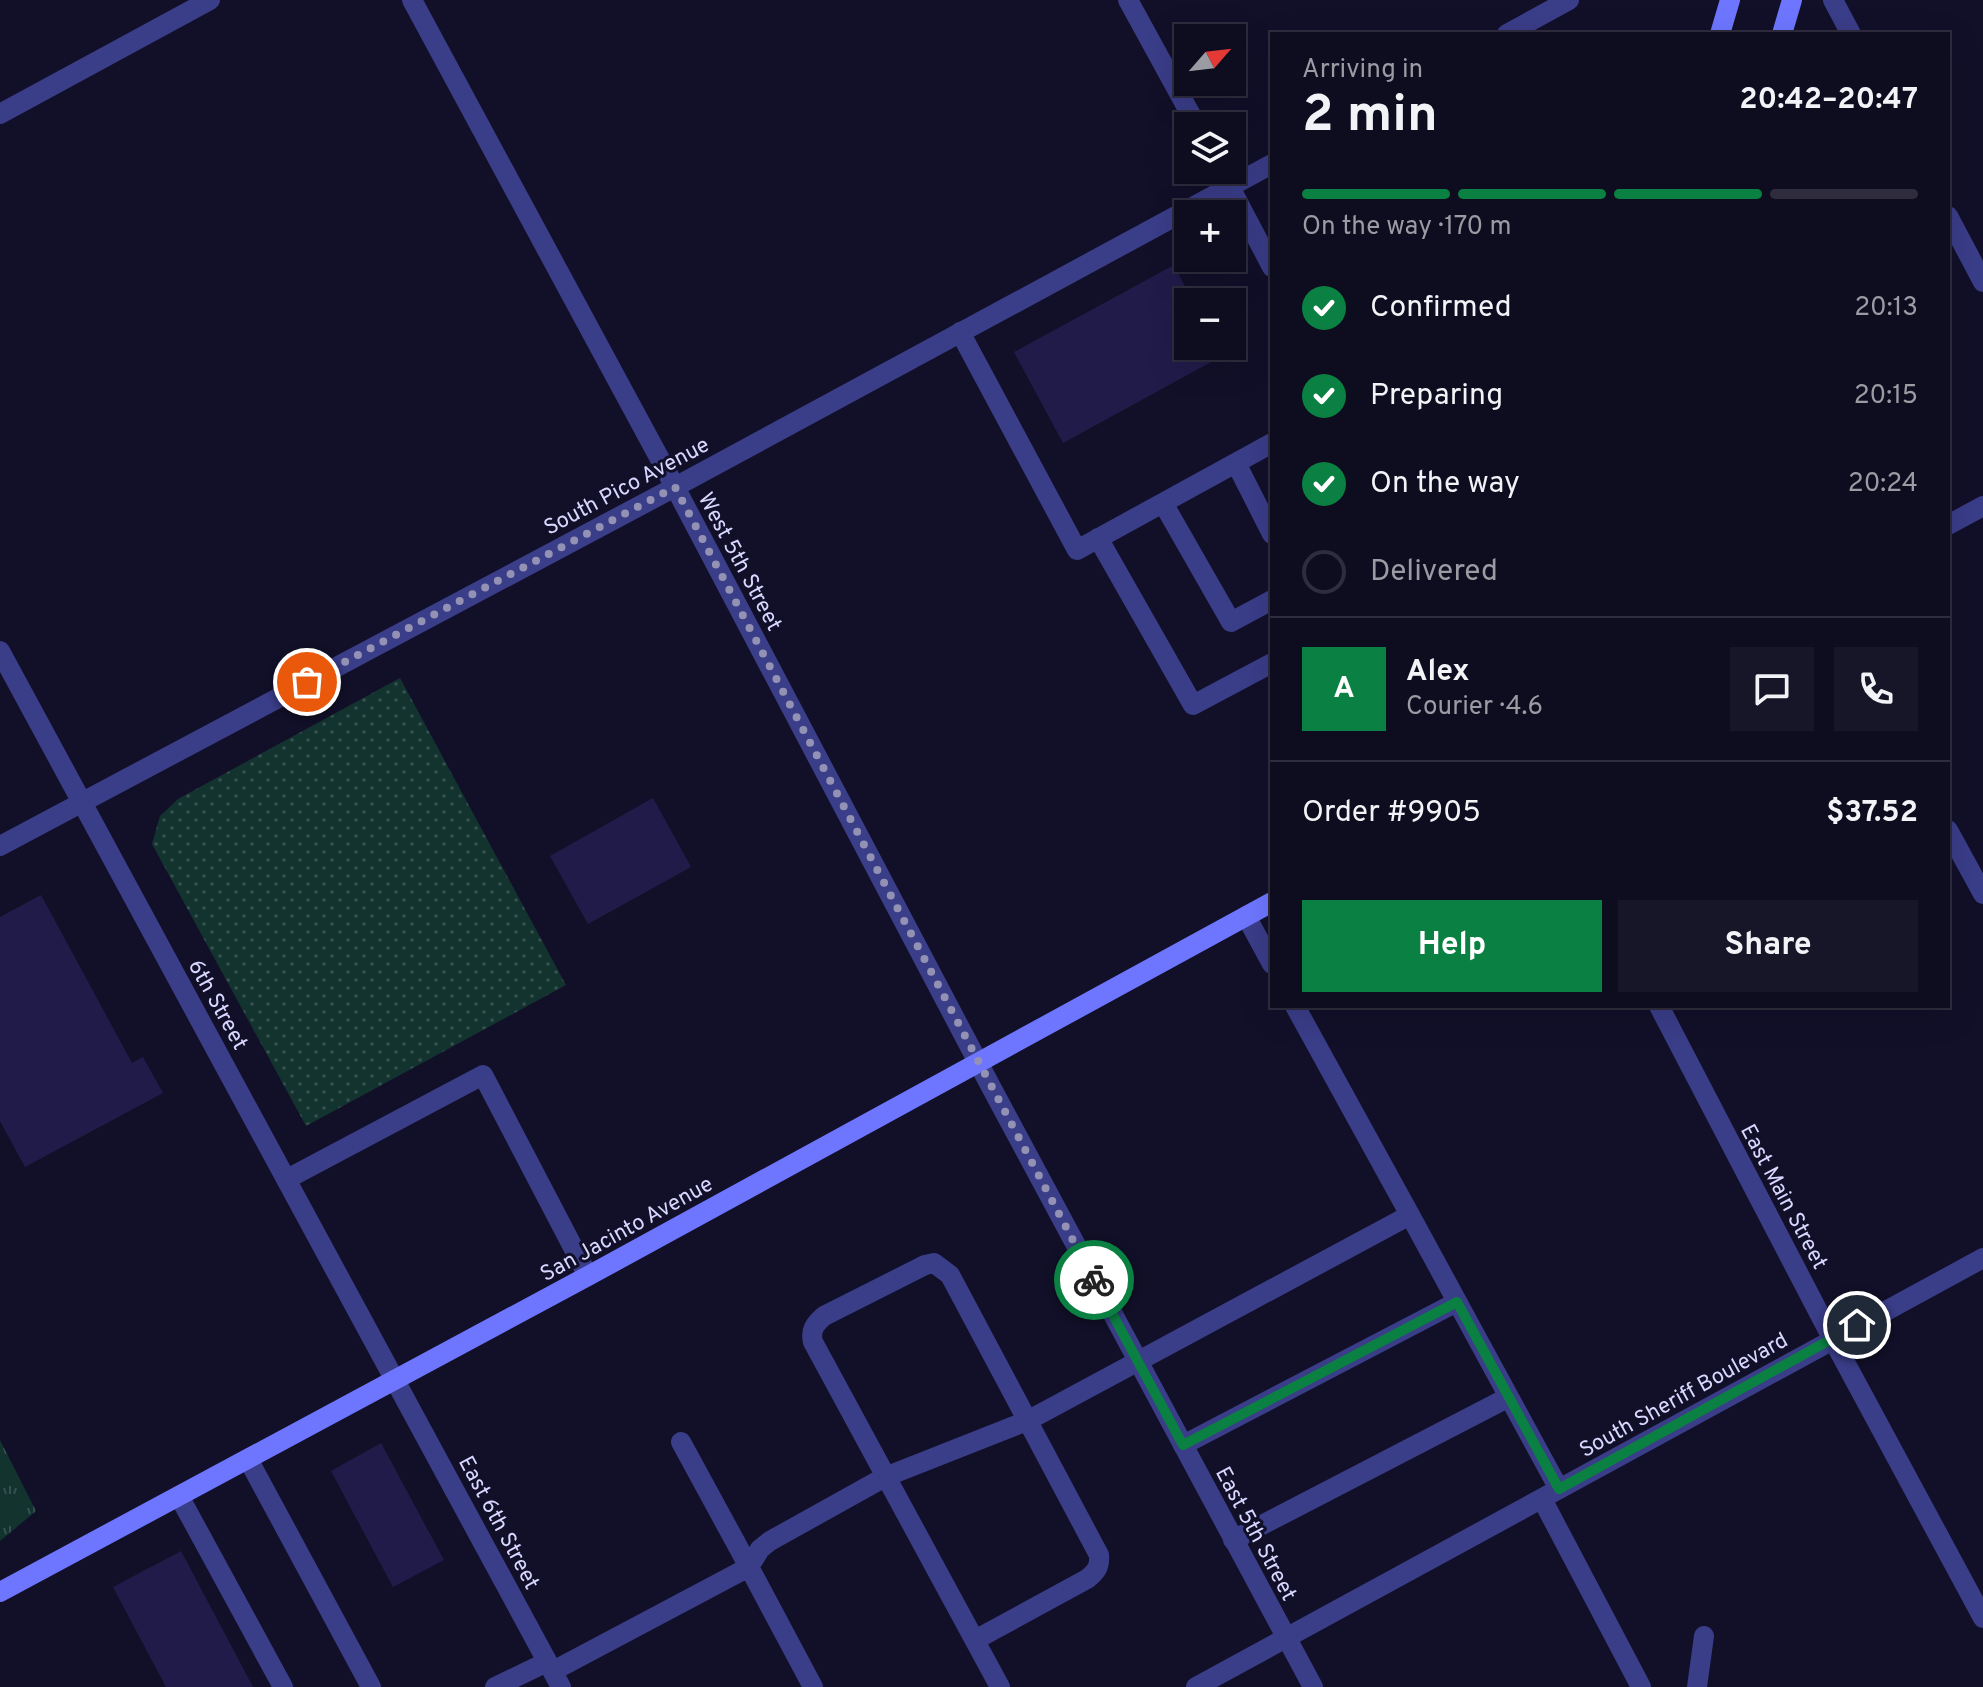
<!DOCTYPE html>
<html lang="en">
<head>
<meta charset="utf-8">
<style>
  body { margin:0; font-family:Overpass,sans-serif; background:#171528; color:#f1f3f6; height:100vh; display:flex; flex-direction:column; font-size:30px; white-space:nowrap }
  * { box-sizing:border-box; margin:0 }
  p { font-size:26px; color:#9b9ba4 }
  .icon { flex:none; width:44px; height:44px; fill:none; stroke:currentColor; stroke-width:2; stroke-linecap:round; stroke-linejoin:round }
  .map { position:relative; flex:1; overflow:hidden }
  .sheet { position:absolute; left:1270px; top:32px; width:680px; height:976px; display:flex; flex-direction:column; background:#0e0c1f; border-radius:0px; box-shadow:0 8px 32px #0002,0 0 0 2px #2e2c3d }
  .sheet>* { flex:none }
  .needle { width:52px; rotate:62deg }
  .buttons { position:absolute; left:1174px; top:24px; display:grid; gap:16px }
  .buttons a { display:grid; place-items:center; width:72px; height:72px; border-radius:0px; background:#0e0c1f; box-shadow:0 8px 32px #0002,0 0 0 2px #2e2c3d; font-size:40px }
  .pin { position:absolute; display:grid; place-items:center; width:68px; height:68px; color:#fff; margin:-34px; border:4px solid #fff; border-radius:50%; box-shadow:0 2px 8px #0007 }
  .courier { position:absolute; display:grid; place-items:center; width:80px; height:80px; margin:-40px; border:6px solid #0b8043; border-radius:50%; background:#fff; color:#222; box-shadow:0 2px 10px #0007 }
  .summary em { font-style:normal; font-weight:700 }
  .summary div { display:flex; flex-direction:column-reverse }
  .summary { display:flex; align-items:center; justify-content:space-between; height:136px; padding:0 32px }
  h1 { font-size:52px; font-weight:700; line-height:60px }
  .bar { display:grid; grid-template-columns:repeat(4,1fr); gap:12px 8px; align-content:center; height:96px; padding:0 32px }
  .bar i { height:10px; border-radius:6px; background:#2e2c3d }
  .bar .on { background:#0b8043 }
  .bar p { grid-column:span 4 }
  .line { display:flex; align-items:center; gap:20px; padding:0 32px; border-top:2px solid #2e2c3d }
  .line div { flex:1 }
  .round { display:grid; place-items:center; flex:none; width:84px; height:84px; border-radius:0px; background:#171528 }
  ol { padding:0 32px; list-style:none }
  li { display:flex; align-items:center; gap:24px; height:88px }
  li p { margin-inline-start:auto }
  li .icon { padding:8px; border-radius:50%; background:#0b8043; color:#fff; stroke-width:4 }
  li:last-child { color:#9b9ba4 }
  li i { width:44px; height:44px; border:4px solid #2e2c3d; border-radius:50% }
  .cta { display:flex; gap:16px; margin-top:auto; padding:16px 32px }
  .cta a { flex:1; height:92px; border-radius:0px; background:#0b8043; color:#fff; font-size:32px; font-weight:700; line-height:92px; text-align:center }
  .cta a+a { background:#171528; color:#f1f3f6 }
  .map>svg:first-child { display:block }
  .grass { fill:url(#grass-dots) }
  .park { fill:url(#park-tufts) }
  .building { fill:#211b4a }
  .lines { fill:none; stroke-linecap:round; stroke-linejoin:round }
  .service { stroke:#3a3d88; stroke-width:20 }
  .minor { stroke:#3a3d88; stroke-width:20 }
  .tertiary { stroke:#3a3d88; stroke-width:20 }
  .secondary { stroke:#6e76ff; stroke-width:20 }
  .done { stroke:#9391b4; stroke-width:8; stroke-dasharray:0 14.4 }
  .route { stroke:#0b8043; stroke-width:10 }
  .labels { text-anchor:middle; stroke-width:6; stroke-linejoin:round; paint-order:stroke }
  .street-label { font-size:22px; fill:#d9d7ff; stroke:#121029 }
</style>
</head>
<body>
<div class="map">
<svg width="1983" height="1687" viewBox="0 0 1983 1687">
  <defs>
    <pattern id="grass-dots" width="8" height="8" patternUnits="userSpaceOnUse" patternTransform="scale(2)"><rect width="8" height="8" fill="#13332f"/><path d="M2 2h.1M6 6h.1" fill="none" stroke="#35504e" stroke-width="1.8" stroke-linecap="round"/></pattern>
    <pattern id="park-tufts" width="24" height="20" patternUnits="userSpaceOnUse" patternTransform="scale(2)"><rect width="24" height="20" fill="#13332f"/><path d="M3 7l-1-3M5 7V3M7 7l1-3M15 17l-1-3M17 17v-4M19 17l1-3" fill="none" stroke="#35504e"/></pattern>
  </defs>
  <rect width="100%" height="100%" fill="#121029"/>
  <!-- grass -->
  <path class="grass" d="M400 678 566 985 306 1126 152 844 160 816 178 799Z"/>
  <!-- park -->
  <path class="park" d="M0 1440 36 1511 0 1541Z"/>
  <!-- building -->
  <path class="building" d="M1174 265 1193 302H1188V346H1217L1222 356 1063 443 1014 352Z
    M653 798 691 867 588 924 550 856Z
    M41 895 132 1063 143 1057 163 1093 25 1167 0 1121V917Z
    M381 1443 444 1560 393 1587 331 1471Z
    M181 1551 253 1687H166L113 1587Z"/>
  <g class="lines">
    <!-- service -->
    <path class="service" d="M960 332 1077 550 1272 443
      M1236 463 1272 534
      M1163 503 1231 622 1272 600
      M1098 538 1193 705 1272 663
      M1948 830 1983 894
      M1246 916 1272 964
      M1295 1006 1410 1215
      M287 1179 483 1075 588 1276
      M681 1442 749 1567
      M1183 1445 1457 1302
      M248 1459 371 1687
      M179 1496 283 1687
      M1542 1499 1641 1687
      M1233 1540 1509 1397
      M749 1567 760 1549 770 1541 885 1477 1027 1421 1410 1215 1559 1489
      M975 1640 1087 1579C1096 1572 1100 1567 1099 1555L950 1275 934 1263 925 1265 824 1316C815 1324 810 1330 813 1342L1000 1687
      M553 1671 749 1567 813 1687
      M495 1687 547 1662
      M1697 1687 1704 1636"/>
    <!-- minor -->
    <path class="minor" d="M412 0 675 487 990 1085 1313 1687
      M1833 0 1851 34
      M1507 34 1569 0
      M0 114 210 0
      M1948 216 1983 282
      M0 651 561 1687
      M0 846 675 487 1272 164
      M1196 1687 1983 1258"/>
    <!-- tertiary -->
    <path class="tertiary" d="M1128 0 1197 126
      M1221 170 1272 267
      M1948 525 1983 506
      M1659 1006 1832 1338 1983 1618"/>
    <!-- secondary -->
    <path class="secondary" d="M1720 34 1730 0
      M1782 34 1792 0
      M0 1592 588 1276 1272 902"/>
  </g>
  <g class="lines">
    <!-- done -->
    <path class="done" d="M307 682 675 487 1094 1280"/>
    <!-- route -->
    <path class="route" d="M1094 1280 1183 1445 1457 1302 1559 1489 1857 1325"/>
  </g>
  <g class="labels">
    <!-- street labels -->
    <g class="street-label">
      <text transform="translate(626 485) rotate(-28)" y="8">South Pico Avenue</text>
      <text transform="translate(741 561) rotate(62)" y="8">West 5th Street</text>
      <text transform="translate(219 1004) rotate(61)" y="8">6th Street</text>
      <text transform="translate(1785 1196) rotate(62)" y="8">East Main Street</text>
      <text transform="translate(626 1228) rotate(-29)" y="8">San Jacinto Avenue</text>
      <text transform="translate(1683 1394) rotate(-29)" y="8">South Sheriff Boulevard</text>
      <text transform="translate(500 1522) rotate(62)" y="8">East 6th Street</text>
      <text transform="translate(1257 1533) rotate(62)" y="8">East 5th Street</text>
    </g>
  </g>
</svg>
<div class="buttons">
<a><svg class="needle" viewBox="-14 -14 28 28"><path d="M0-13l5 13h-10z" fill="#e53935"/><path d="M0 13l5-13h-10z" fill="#9b9ba4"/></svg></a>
<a><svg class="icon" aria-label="layers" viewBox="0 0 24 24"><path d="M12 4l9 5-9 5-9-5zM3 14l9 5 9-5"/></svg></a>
<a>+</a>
<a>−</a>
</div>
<div class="pin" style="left:307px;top:682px;background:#ea580c"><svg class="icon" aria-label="bag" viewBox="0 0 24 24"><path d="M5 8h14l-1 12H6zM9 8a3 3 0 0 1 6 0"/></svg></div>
<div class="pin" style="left:1857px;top:1325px;background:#1f2937"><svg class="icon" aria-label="home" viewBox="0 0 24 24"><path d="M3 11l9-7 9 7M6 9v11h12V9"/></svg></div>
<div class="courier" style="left:1094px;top:1280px"><svg class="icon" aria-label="bike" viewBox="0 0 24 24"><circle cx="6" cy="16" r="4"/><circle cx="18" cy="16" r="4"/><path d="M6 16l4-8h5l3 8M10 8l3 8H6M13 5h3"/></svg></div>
<section class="sheet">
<div class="summary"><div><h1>2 min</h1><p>Arriving in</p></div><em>20:42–20:47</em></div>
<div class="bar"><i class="on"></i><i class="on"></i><i class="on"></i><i></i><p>On the way · 170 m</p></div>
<ol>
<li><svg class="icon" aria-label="check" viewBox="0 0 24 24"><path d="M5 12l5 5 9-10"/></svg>Confirmed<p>20:13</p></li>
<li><svg class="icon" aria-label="check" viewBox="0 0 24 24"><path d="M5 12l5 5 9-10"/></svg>Preparing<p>20:15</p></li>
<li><svg class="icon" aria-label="check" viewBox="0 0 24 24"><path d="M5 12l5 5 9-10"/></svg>On the way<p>20:24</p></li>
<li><i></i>Delivered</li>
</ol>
<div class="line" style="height:144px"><b class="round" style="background:#0b8043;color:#fff">A</b><div><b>Alex</b><p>Courier · 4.6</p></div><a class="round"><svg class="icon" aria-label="chat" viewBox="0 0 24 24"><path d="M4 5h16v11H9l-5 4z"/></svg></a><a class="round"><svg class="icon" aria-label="phone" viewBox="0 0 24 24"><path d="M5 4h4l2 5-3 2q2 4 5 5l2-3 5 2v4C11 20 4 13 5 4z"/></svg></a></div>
<div class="line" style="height:104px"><div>Order #9905</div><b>$37.52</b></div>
<div class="cta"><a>Help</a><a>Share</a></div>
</section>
</div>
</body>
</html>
